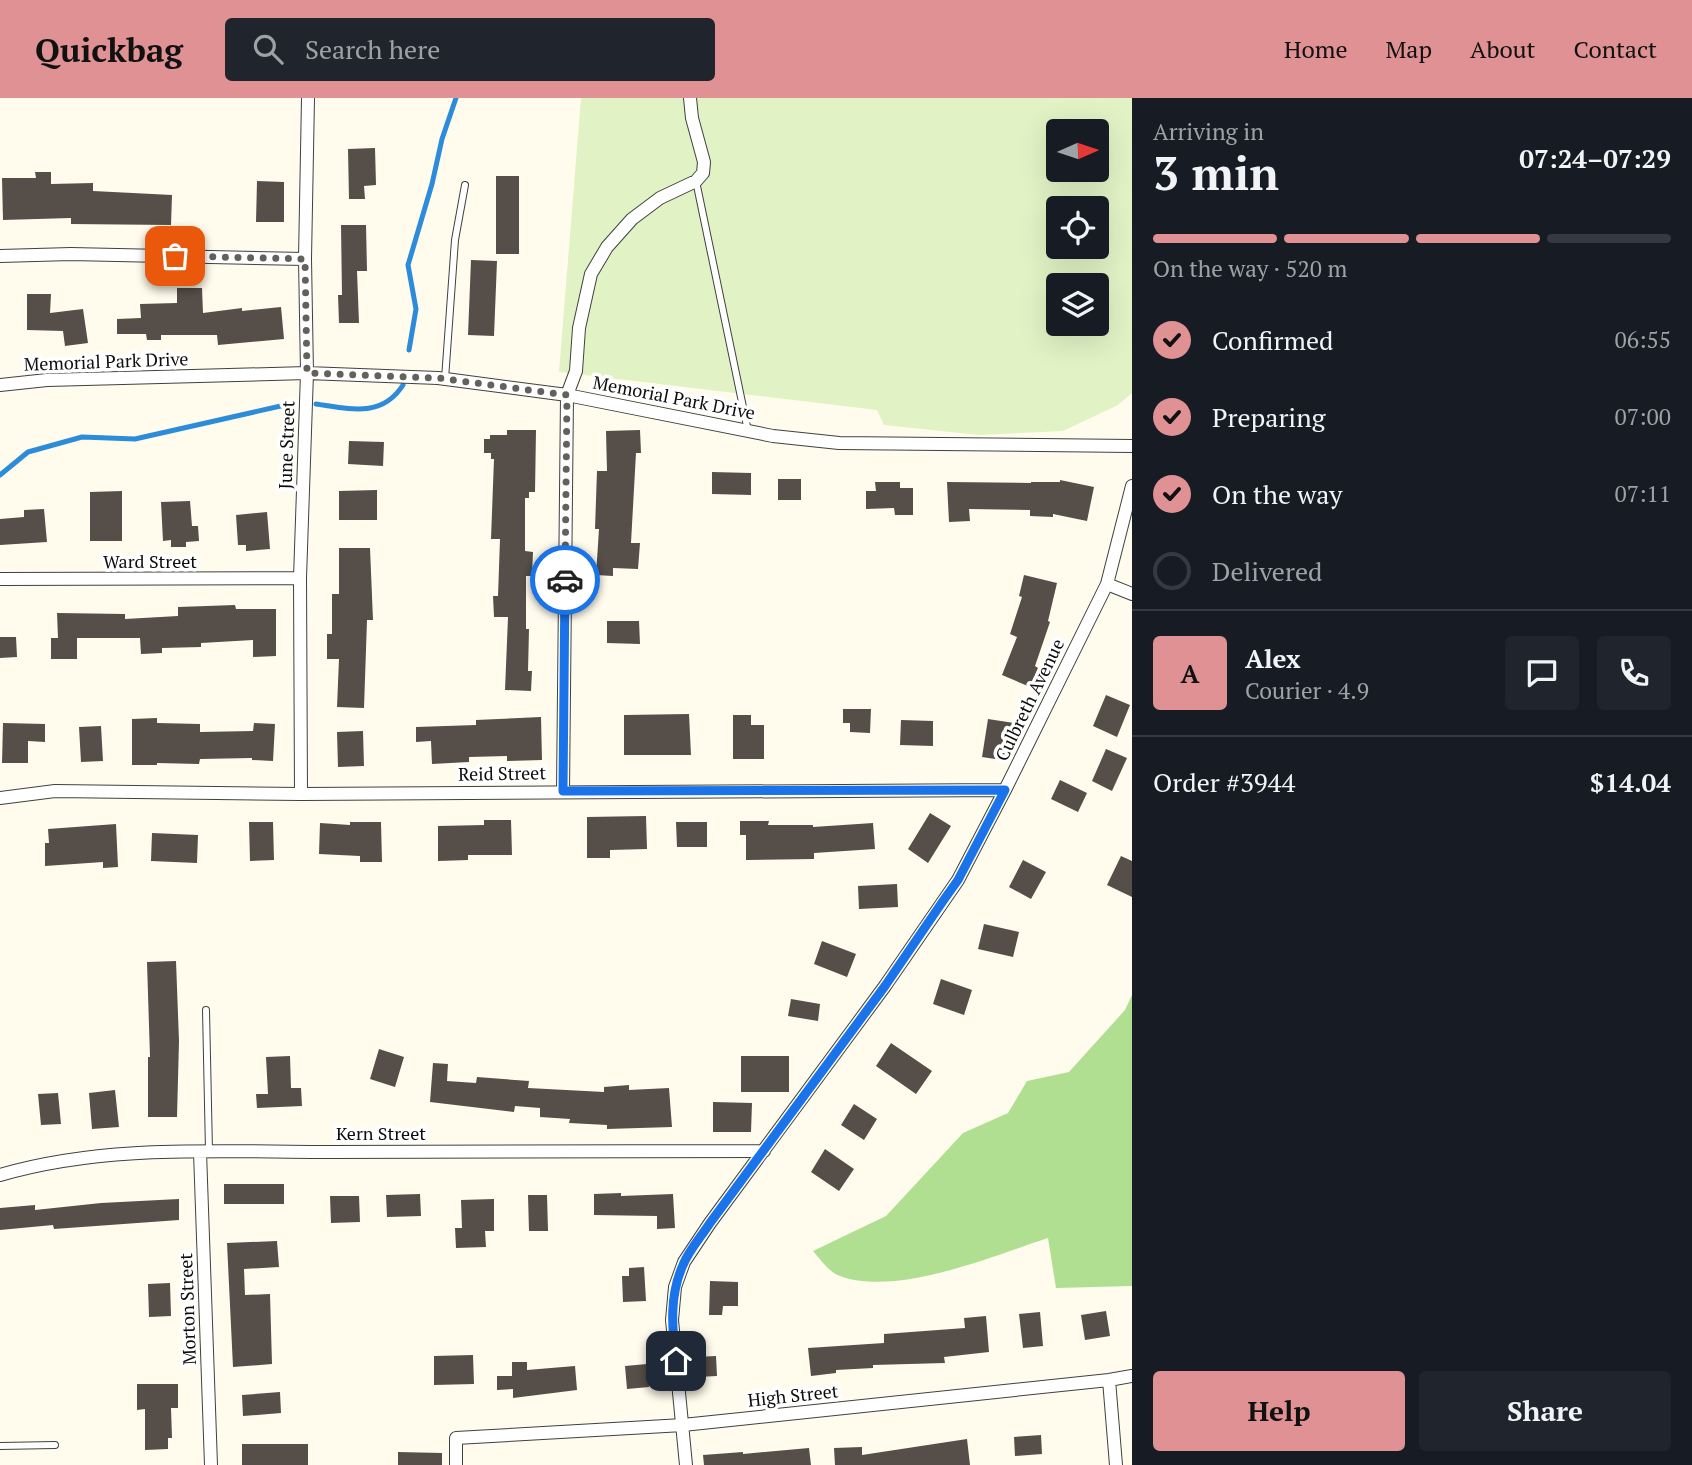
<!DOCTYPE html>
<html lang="en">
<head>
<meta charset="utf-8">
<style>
  body { margin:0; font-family:"PT Serif",serif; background:#20242c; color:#f1f3f6; height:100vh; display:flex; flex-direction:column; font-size:26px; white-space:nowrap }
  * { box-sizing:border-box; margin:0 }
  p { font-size:23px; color:#9ea1a6 }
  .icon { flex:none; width:38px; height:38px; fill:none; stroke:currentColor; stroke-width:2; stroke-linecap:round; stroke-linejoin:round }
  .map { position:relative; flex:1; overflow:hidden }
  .sheet { display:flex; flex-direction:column; background:#171b24; width:560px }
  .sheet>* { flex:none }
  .needle { width:46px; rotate:87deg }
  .buttons { position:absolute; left:1046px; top:21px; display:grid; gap:14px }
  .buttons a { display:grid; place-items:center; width:63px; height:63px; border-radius:7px; background:#171b24; box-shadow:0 7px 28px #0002; font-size:35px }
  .pin { position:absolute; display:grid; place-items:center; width:60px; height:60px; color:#fff; margin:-30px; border-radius:14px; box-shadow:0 4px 10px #0006 }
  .courier { position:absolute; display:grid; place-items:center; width:70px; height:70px; margin:-35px; border:5px solid #1a73e8; border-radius:50%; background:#fff; color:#222; box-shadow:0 2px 9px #0007 }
  .overview em { font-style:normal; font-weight:700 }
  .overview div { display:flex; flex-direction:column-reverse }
  .overview { display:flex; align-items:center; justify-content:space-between; height:119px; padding:0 21px }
  h1 { font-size:46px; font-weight:700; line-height:52px }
  .bar { display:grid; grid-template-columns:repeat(4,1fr); gap:10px 7px; align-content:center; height:84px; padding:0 21px }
  .bar i { height:9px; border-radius:5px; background:#363941 }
  .bar .current { background:#df9193 }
  .bar p { grid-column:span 4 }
  .line { display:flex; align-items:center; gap:18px; padding:0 21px; border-top:2px solid #363941 }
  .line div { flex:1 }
  .round { display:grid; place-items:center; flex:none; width:74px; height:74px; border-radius:7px; background:#20242c }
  ol { padding:0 21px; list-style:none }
  li { display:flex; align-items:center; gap:21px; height:77px }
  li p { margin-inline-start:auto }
  li .icon { padding:7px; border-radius:50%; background:#df9193; color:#111; stroke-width:4 }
  li:last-child { color:#9ea1a6 }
  li i { width:38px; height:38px; border:4px solid #363941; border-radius:50% }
  .cta { display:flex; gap:14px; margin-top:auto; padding:14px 21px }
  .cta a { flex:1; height:80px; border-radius:7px; background:#df9193; color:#111; font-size:28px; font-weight:700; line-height:80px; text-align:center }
  .cta a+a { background:#20242c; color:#f1f3f6 }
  header { display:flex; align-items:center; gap:42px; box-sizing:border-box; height:98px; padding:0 35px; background:#df9193; color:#111 }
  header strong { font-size:33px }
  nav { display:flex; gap:38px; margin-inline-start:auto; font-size:24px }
  .search { width:490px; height:63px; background:#20242c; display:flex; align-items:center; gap:18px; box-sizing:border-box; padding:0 24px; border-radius:7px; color:#9ea1a6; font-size:26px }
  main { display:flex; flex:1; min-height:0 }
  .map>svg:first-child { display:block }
  .forest { fill:#b0df91 }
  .pitch { fill:#e1f3c5; fill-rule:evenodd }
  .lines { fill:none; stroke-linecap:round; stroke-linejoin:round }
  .stream { stroke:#2d8cd9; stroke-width:5 }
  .building { fill:#564e48 }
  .service-casing { stroke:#404040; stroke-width:8 }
  .minor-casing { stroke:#404040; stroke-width:14 }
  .service { stroke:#fff; stroke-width:6 }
  .minor { stroke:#fff; stroke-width:12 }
  .done { stroke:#62615b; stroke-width:7; stroke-dasharray:0 12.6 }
  .route { stroke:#1a73e8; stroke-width:9 }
  .labels { text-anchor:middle; stroke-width:7; stroke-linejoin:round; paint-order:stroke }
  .street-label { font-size:18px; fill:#0d0d0d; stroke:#fff }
</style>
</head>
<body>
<header>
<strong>Quickbag</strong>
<div class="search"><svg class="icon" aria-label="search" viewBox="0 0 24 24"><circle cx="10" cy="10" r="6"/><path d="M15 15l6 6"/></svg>Search here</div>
<nav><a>Home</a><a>Map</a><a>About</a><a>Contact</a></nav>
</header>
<main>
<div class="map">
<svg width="1132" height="1367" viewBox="0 0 1132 1367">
  <rect width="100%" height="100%" fill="#fffced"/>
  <!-- forest -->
  <path class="forest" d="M1132 897V1188L1056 1190 1048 1140C992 1158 897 1199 840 1178 830 1175 820 1161 813 1153L886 1118 963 1035 1008 1015 1027 983 1069 974 1125 912Z"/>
  <!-- pitch -->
  <path class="pitch" d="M581 0H1132V295L1118 307 1063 333 979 337 884 327 877 312 559 274ZM1059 33H1097V72H1059ZM1059 110H1097V149H1059ZM1059 187H1097V226H1059Z"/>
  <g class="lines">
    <!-- stream -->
    <path class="stream" d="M409 252 416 211 408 167 432 86 442 41 456 0
      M316 306C350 311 382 320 403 287
      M0 377 28 354 82 339 135 341 294 305"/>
  </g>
  <!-- building -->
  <path class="building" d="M375 50 376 87 364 88 365 101H349L348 51Z
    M35 74H51V86L93 85V93L172 97 171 127 71 126V120L3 122 2 80H36Z
    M496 78H519V156H496Z
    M257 83 284 84V124H256Z
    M341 127H366L367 173H357L359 225H339L338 197H342Z
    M471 162 497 163 494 238 468 237Z
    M177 190H202L203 215 242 210V213L281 209 284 241 218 247 217 237H161V242H147L146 236H117V221L141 220 140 206 177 205Z
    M27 196H51L50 215 83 211 88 245 65 248 63 233 27 232Z
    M507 332H536L535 394H529V400H525V453L533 454 532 478H526V531H529L528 573H532L531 593 505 592 508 519H494L493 498H498L500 441H491L494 361H491V355H484V341H490V337H507Z
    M640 332 641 355H636L631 445H640L638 471 613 470V478L596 477 599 431H595L597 373H607L606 333Z
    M349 343 384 344 383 368 348 366Z
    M712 374 751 375V397L712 396Z
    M778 381H801V402H778Z
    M1060 382 1094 389 1087 423 1053 416V419L1030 418V412L969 411 970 423 949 424 947 384 1031 385V384H1060Z
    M875 384H900V390H913V417H895L894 410 866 411V393H876Z
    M377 392V422H339V393Z
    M122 393V443H90V394Z
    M190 403 192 428H198L199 443 186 444V449H171V442L163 443 161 404Z
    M44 411 47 444 0 447V421L24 419V412Z
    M267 414 270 451 246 453V447H238L236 417Z
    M339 450H370L373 522H367L364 610 337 609 339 561H327V536H332V496H339Z
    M1024 477 1057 485 1048 523 1050 524 1035 568 1038 570 1030 589 1002 577 1017 539 1010 536 1022 499 1019 498Z
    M235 507 236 511H276V558L253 559V542L201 545V549L162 550V555L141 556 140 540H77V561H51V540H58L57 515 125 516V521L178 518V509Z
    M607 523H639L640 546 607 545Z
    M0 539H16L17 559 0 560Z
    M1106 597 1130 607 1117 639 1093 628Z
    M843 611H871L870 635 850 634V625H843Z
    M689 616 691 657H624V617Z
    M733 617H751V627H764V661H733Z
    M541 619 542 662 507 663V658L469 659V664L432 666 431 643 416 644V629L476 627V622Z
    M157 620V625L200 626V634L253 633 254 625 275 626 273 663 252 662V660L200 661 199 666 157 665V667H132V621Z
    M988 621 1014 625 1008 663 982 659Z
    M901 622 933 623V648L900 647Z
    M3 625 45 626V644L28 643V665H2Z
    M101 628 103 663 81 664 79 629Z
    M363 633 364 668 338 669 337 634Z
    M1106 651 1127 660 1112 693 1092 683Z
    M1060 682 1087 695 1078 714 1051 701Z
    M930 715 951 728 928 765 908 751Z
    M646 718 647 751 610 752V760H587V719Z
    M484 722H511L512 757H468V762L438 763V728L484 727Z
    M740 723H769L768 727H813V729L873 725 875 751 814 755V761L746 762V737H740Z
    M249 724H273L274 762 250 763Z
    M350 724H381L382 764H360V758L319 756 320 725 350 727Z
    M676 724H707V749H677Z
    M116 726 118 769 103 770V764L45 768V745H49L48 731Z
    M152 735 198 737 197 765 151 763Z
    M1121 758 1132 763V799L1107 787Z
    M1023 762 1046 774 1031 801 1009 789Z
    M897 786 898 809 859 811 858 788Z
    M984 826 1019 834 1013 859 978 851Z
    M822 843 856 856 847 879 814 866Z
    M176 863 179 943 177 1019H148V959H150L147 864Z
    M941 881 972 892 964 917 933 906Z
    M791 901 820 906 818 923 788 918Z
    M891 945 932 973 916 996 876 968Z
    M379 951 404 959 395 989 370 981Z
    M290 958 291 990H301L302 1008 257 1010 256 996H268L266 959Z
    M741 958H789V994H741Z
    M433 965 448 966 447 983 476 985 477 979 529 983 528 990 604 994V989L629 987V992L669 990 672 1029 607 1031V1027L569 1025 570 1021 540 1019V1010L515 1008 514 1014 430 1004Z
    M115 992 119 1029 92 1031 89 995Z
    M58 995 61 1026 41 1027 38 996Z
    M713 1004 752 1005 751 1034H713Z
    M854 1006 877 1021 864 1042 841 1027Z
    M825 1051 854 1071 839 1093 811 1074Z
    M224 1086H284V1106H224Z
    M621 1095V1098L673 1096 675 1130 657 1131V1118L594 1117V1096Z
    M420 1096 421 1118 387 1119 386 1097Z
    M528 1097H547L548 1133H529Z
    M330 1098H359L360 1124 331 1125Z
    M179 1101V1122L54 1131 53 1127 0 1132V1110L35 1107V1112L101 1105Z
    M494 1101V1133H485L486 1149 456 1150 455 1130H462L461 1102Z
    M277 1143 279 1169 244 1171 245 1197 270 1196 272 1266 233 1269 227 1145Z
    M644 1169 646 1203 623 1204 622 1178H629V1170Z
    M710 1183 738 1184V1208H723L722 1217H709Z
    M170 1185 171 1218 149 1219 148 1186Z
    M1106 1213 1110 1238 1085 1242 1081 1217Z
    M1040 1214 1043 1248 1023 1250 1019 1216Z
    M986 1218 989 1254 944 1259 945 1265 873 1267V1270L836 1272V1275L811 1278 808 1250 884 1245V1236L965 1230 964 1220Z
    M473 1257 474 1286 434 1287V1258Z
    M716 1258 717 1278 697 1279 696 1259Z
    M512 1264H527V1272L575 1268 577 1292 513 1300V1291L497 1292V1278H512Z
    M647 1266 649 1289 627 1291 625 1268Z
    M137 1286H178V1310H171L172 1340H168V1351L145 1352V1311L137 1312Z
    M280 1294 281 1315 243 1318 242 1297Z
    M1041 1337 1042 1356 1015 1358 1014 1339Z
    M967 1341 970 1367H835L834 1350 862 1349V1357Z
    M242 1346H308V1367H242Z
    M809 1350 811 1367H704L703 1357 743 1354V1356Z
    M398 1354 442 1355V1367H398Z"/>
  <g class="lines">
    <defs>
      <path id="service" d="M696 83 748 333
        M445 281 455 142 465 87
        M206 912 209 1053
        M0 1348 55 1347"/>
      <path id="minor" d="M0 158 71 156 305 161
        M0 287 47 282 307 275 438 280 567 297 773 338 839 345 1132 348
        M0 481 300 480
        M1107 486 1132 496
        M563 693 567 297 576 273 579 230 591 176 607 149 632 121 660 100 696 83 703 75 704 64 692 20 690 0
        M301 696 300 480 307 275 305 161 308 0
        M0 700 55 693 301 696 1005 692
        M200 1054 211 1367
        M0 1077C105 1046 219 1054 328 1054 473 1053 618 1053 764 1053
        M1109 1282 1116 1367
        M456 1367V1340L683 1327 1109 1282 1132 1278
        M686 1367 672 1222 675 1189 684 1164 710 1125 885 888 958 782 1005 692 1107 486 1132 388"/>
    </defs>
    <!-- service casing -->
    <use href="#service" class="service-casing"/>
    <!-- minor casing -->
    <use href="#minor" class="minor-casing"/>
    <!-- service -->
    <use href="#service" class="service"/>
    <!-- minor -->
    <use href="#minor" class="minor"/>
  </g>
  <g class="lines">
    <!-- done -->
    <path class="done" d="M175 158 305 161 307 275 438 280 567 297 565 482"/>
    <!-- route -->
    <path class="route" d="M565 482 563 693 1005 692 958 782 943 803 885 888 710 1125C701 1139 689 1152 683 1167 669 1198 672 1230 676 1263"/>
  </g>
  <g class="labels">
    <!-- street labels -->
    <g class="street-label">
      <text transform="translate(106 264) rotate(-2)" y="6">Memorial Park Drive</text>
      <text transform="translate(674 300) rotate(11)" y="6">Memorial Park Drive</text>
      <text transform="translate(287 347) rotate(-88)" y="6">June Street</text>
      <text x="150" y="470">Ward Street</text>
      <text transform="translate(1030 602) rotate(-64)" y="6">Culbreth Avenue</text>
      <text transform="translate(502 676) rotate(-1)" y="6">Reid Street</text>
      <text x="381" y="1042">Kern Street</text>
      <text transform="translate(188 1211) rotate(-92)" y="6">Morton Street</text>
      <text transform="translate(793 1298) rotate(-6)" y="6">High Street</text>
    </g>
  </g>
</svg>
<div class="buttons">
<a><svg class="needle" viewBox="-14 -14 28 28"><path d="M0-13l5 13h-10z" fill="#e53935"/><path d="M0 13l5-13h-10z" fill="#9ea1a6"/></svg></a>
<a><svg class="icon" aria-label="locate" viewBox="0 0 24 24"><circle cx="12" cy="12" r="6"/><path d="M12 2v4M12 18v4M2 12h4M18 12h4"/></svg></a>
<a><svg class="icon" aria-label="layers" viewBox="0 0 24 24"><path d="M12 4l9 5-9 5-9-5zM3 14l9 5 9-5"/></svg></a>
</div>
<div class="pin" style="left:175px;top:158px;background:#ea580c"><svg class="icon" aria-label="bag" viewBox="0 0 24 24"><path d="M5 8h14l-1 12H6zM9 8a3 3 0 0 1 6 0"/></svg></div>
<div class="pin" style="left:676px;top:1263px;background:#1f2937"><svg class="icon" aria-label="home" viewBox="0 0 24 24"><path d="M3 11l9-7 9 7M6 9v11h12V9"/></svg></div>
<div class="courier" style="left:565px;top:482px"><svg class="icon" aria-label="car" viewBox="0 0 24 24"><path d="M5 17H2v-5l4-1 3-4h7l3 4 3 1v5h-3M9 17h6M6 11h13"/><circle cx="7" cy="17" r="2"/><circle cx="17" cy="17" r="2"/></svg></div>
</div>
<section class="sheet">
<div class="overview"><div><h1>3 min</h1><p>Arriving in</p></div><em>07:24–07:29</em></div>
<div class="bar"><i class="current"></i><i class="current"></i><i class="current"></i><i></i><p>On the way · 520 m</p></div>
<ol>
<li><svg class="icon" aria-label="check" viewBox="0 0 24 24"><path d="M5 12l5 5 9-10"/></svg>Confirmed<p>06:55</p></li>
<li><svg class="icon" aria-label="check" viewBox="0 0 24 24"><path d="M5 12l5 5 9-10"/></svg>Preparing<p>07:00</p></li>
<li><svg class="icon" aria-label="check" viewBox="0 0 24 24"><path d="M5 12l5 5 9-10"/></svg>On the way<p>07:11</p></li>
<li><i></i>Delivered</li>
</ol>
<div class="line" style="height:126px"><b class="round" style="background:#df9193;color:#111">A</b><div><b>Alex</b><p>Courier · 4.9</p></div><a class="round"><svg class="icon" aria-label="chat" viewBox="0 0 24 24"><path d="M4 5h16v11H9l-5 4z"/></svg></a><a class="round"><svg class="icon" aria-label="phone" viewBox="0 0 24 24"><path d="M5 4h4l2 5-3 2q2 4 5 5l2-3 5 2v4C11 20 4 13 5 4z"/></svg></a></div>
<div class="line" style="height:91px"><div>Order #3944</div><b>$14.04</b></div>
<div class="cta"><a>Help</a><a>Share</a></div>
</section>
</main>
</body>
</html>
